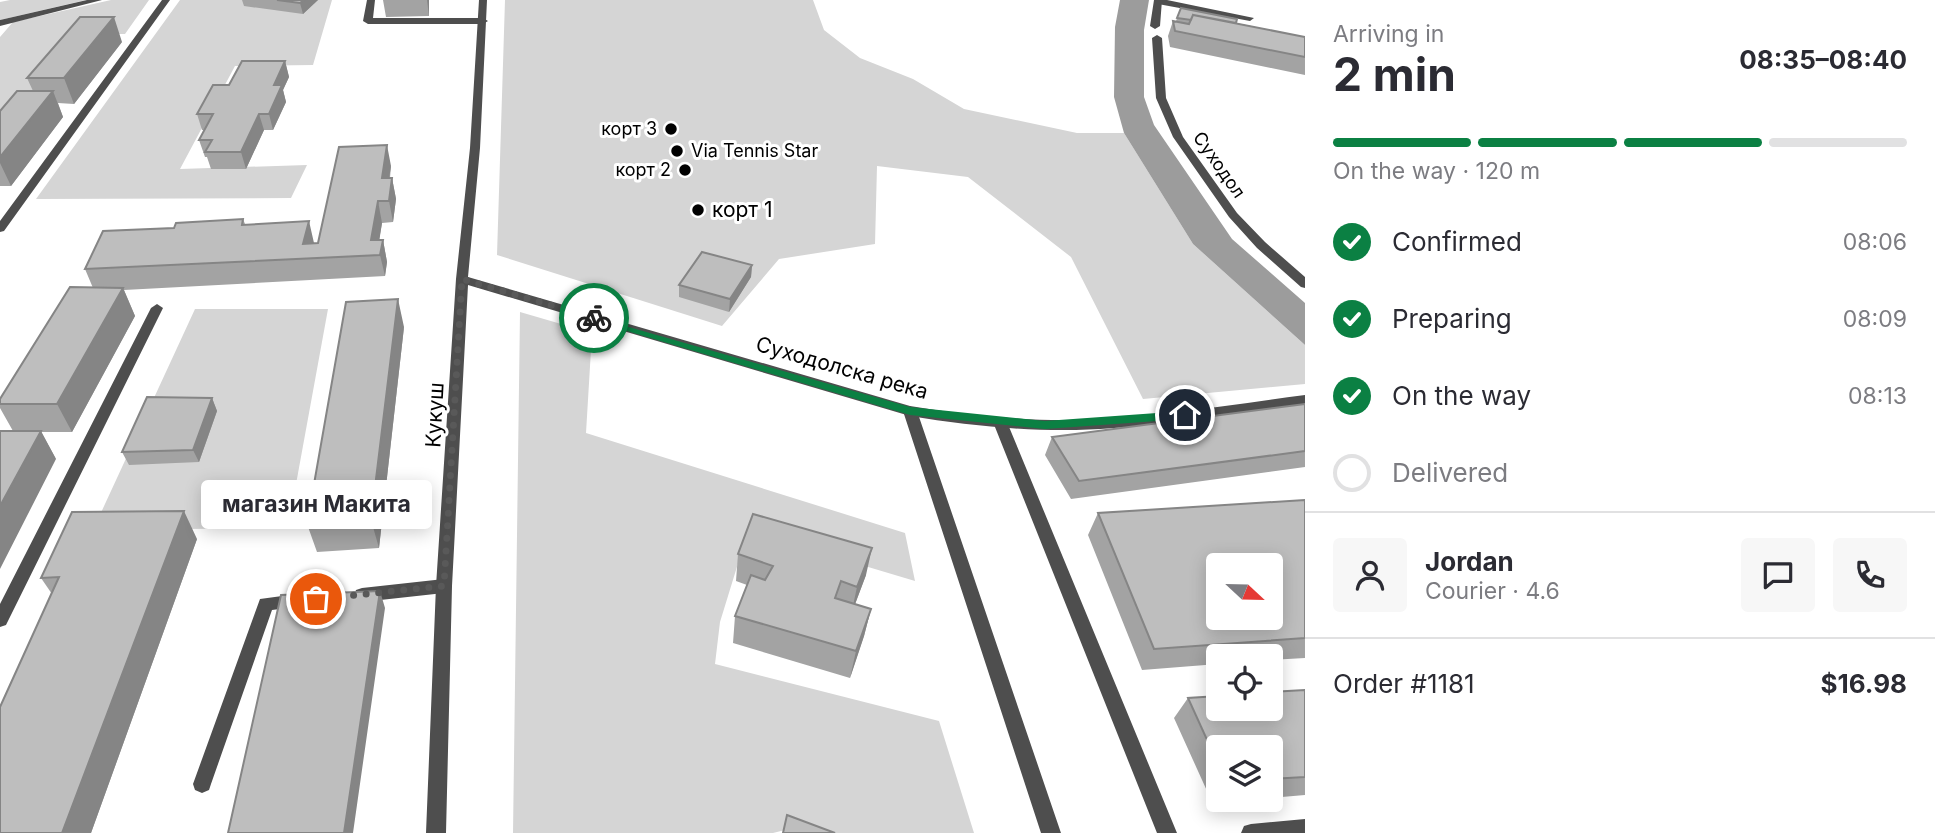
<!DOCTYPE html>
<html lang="en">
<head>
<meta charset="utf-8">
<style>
  body { margin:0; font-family:Inter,sans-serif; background:#f7f7f7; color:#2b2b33; height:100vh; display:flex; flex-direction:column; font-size:26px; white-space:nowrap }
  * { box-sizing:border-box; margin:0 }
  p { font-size:23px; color:#7c7c81 }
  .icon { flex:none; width:38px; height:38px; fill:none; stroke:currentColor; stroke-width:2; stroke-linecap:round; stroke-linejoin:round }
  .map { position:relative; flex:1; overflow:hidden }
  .side { display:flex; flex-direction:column; background:#fff; width:630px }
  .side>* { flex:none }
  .needle { width:46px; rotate:112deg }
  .tools { position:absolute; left:1206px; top:553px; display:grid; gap:14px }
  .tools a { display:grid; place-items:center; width:77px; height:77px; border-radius:7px; background:#fff; box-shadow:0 4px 18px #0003; font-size:35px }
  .pin { position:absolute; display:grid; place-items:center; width:60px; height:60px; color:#fff; margin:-30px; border:4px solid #fff; border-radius:50%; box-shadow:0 2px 7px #0007 }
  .courier { position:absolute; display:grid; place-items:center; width:70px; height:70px; margin:-35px; border:5px solid #0b8043; border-radius:50%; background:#fff; color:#222; box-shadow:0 2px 9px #0007 }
  .bubble { position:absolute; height:49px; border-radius:7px; background:#fff; box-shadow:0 4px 18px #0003; font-size:23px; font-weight:700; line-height:49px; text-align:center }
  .overview em { font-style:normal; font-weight:700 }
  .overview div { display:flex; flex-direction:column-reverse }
  .overview { display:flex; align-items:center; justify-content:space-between; height:119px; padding:0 28px }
  h1 { font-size:46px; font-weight:700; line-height:52px }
  .bar { display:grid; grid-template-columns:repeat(4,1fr); gap:10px 7px; align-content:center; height:84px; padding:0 28px }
  .bar i { height:9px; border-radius:5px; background:#e1e1e2 }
  .bar .selected { background:#0b8043 }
  .bar p { grid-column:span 4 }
  .line { display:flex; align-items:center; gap:18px; padding:0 28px; border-top:2px solid #e1e1e2 }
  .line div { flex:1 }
  .round { display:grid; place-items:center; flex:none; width:74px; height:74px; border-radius:7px; background:#f7f7f7 }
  ol { padding:0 28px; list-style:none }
  li { display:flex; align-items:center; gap:21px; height:77px }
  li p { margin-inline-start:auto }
  li .icon { padding:7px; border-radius:50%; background:#0b8043; color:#fff; stroke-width:4 }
  li:last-child { color:#7c7c81 }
  li i { width:38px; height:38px; border:4px solid #e1e1e2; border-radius:50% }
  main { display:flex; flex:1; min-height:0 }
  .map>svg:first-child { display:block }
  .green { fill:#d5d5d5 }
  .water { fill:#9c9c9c }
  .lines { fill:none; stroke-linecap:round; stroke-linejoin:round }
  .service { fill:#4e4e4e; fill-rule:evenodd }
  .minor { fill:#4e4e4e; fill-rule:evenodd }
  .wall { fill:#a3a3a3 }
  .shaded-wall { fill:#858585 }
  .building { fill:#bebebe; stroke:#858585; stroke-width:2; fill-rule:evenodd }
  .route { fill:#0b8043 }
  .done { stroke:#595959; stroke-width:7; stroke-dasharray:0 12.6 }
  .poi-dot { fill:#000; stroke:#fff; stroke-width:2.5 }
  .labels { text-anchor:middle; stroke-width:6; stroke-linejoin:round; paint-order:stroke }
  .far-poi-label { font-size:18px; fill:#000; stroke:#fff; text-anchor:end }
  .far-street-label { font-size:18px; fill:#000; stroke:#fff }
  .poi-label { font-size:21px; fill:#000; stroke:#fff; text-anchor:start }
  .street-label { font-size:21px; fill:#000; stroke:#fff }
</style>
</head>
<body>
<main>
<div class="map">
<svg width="1305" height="833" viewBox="0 0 1305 833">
  <rect width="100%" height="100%" fill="#fff"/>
  <!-- green -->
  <path class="green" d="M10 0H86L0 20V2Z
    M111 0H149L125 34H82L0 136V37L13 22Z
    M180 0H332L313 65 235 66 180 169 307 165 291 198 36 199Z
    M505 0H813L824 30 860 58 913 79 964 109 1077 133H1124L1193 244 1305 345V384L1143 399 1071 257 968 177 877 166 875 244 779 259 722 326 497 255Z
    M195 309H328L288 528 93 530Z
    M520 312 592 333 586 433 905 533 915 581 748 531 720 622 715 664 939 721 974 833H799L789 829 773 833H513Z"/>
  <!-- water -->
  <path class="water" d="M1120 0H1149L1144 30V97L1154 125 1232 239 1305 303V345L1193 244 1124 133 1114 97 1115 27Z"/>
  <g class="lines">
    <!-- service -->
    <path class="service" d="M367 0H375L373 18H483L488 21 483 24H368L363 21Z
      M1154 0H1167L1254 18 1250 21 1158 4Z
      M910 406 917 411 1061 833H1041L903 411Z
      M1000 417 1007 422 1177 833H1157L993 422Z
      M444 579 450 581 452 586 450 591 444 593 362 602 356 600 354 595 356 590 362 588Z
      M297 594 303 596 305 601 303 606 272 610 211 784 209 790 202 793 195 790 193 784 260 599Z
      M1305 819V833H1241L1244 826 1251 824Z"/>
    <!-- minor -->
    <path class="minor" d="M87 0H102L0 26V20Z
      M162 0H170L4 231 0 232V221Z
      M479 0H487L480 148 468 277 910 406C965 415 1020 421 1076 420 1152 418 1229 405 1305 395V405C1229 414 1152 428 1076 430 1020 431 965 425 910 416L468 285 452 586 446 833H426L436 586 456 279 470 148Z
      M1154 0H1162L1160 26 1155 29 1150 26Z
      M1157 35 1162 38 1166 98 1183 137 1237 213 1265 242 1305 277V288L1301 287 1257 248 1229 217 1173 137 1156 98 1152 38Z
      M157 304 163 308 6 625 0 627V604L151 308Z"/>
  </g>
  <!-- wall -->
  <path class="wall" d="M242 0H318L303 14 244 6Z
    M383 0H429V16L386 17Z
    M1181 8 1236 23 1305 37V75L1170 47 1168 36 1173 21H1176Z
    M122 42 74 104 58 103 63 117 11 186H0V111L33 91 27 78Z
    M285 61 289 77 283 90 286 102 273 130H264L246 169H211L207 157H205L199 140 204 130H202L197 114Z
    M391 166 390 178H392L396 199 393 222 382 223 379 240H383L387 262 385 276 124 290 135 316 72 432H41L56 459 13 431 0 408V399L93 288 85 269 174 228 243 219 245 224 314 243H318Z
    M752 265 751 277 729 312 679 297V285Z
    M404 327 379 548 317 552 307 524Z
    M212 398 217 411 199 462 129 465 122 452Z
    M1305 404V467L1071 499 1045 455 1052 437Z
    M1305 500V658L1270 660V656H1218V664L1142 670 1088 535 1098 513Z
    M197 539 91 833H0L52 594 41 578Z
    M738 554 866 575 855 604 871 609 864 636 850 678 733 643 735 616 747 585 736 581Z
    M1305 690V795L1270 798V747H1218V800H1245L1212 802 1174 718 1188 698Z"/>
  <!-- shaded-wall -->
  <path class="shaded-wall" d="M304 0H318L303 14 300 3Z
    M427 0H429V16Z
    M114 17 122 42 74 104 64 78Z
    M285 61 289 77 283 90 286 102 273 130 269 114 274 85Z
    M53 91 63 117 11 186 0 163V157Z
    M259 114 264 130 246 169 241 152Z
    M387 145 391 166 386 199 382 178Z
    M392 178 396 199 393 222 389 201Z
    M378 201 382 223 377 255 371 240Z
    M309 221 314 243 303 244Z
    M383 240 387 262 385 276 380 255Z
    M752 265 751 277 729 312 730 299Z
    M123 288 135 316 72 432 57 404Z
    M398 299 404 327 379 548 371 520Z
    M212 398 217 411 199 462 193 450Z
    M41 431 56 459 0 569V506Z
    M184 511 197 539 91 833H62Z
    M872 548 866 575 851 615 857 587Z
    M380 591 385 608 353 833H344Z
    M871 609 864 636 850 678 856 651Z"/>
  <!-- building -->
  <path class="building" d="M277 0H304L300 3Z
    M1181 8 1237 19 1236 23 1193 15 1191 20 1177 18Z
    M1193 15 1305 37V57L1175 31 1173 21 1189 24Z
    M80 17H114L64 78H27Z
    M242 61H285L274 85H282L269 114H259L241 152H205L212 140H199L213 114H197L213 85H229Z
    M17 91H53L0 157V111Z
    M387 145 382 178H392L389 201H378L371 240H383L380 255 85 269 103 231 174 228 176 223 243 219 242 225 309 221 303 244 318 243 339 147Z
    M702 252 752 265 730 299 679 285Z
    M70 287 123 288 57 404H0V399Z
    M398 299 371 520 307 524 346 302Z
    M147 397 212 398 193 450 122 452Z
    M1305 404V451L1079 481 1052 437Z
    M0 431H41L0 506Z
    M1305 500V638L1154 649 1098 513ZM1218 565H1270V618H1218Z
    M184 511 62 833H0V707L59 577 41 578 72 512Z
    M753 514 872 548 857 587 841 581 835 598 871 609 856 651 735 616 751 575 765 580 773 566 738 554Z
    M380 591 344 833H228L281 595Z
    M1305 690V777L1270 779V747H1218V764L1188 698 1218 696V709H1270V692Z
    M787 815 835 833H783Z"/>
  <!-- route -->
  <path class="route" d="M590 316 910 407 1045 421 1185 411 1191 415 1185 419 1045 429 910 415 590 320Z"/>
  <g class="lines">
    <!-- done -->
    <path class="done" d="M316 599 444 586 462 279 594 318"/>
  </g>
  <!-- markers -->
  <g class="poi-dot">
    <circle cx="671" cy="129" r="7"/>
    <circle cx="677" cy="151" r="7"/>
    <circle cx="685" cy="170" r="7"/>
    <circle cx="698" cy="210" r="7"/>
  </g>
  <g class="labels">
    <!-- far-poi labels -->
    <g class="far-poi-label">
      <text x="657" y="135">корт 3</text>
      <text x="691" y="157" text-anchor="start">Via Tennis Star</text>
      <text x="671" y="176">корт 2</text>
    </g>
    <!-- far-street labels -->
    <g class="far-street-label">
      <text transform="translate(1219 165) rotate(55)" y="6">Суходол</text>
    </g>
    <!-- poi labels -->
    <g class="poi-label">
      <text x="712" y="217">корт 1</text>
    </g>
    <!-- street labels -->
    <g class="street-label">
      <text transform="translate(842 368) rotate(16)" y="7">Суходолска река</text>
      <text transform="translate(435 415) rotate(-87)" y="7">Кукуш</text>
    </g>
  </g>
</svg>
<div class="tools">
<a><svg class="needle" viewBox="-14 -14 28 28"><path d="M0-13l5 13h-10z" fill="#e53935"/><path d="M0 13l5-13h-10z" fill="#7c7c81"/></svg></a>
<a><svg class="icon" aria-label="locate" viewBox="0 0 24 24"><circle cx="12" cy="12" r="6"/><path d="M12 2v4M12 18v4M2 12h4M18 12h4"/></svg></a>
<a><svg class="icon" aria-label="layers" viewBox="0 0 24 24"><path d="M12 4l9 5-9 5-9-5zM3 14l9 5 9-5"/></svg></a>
</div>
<div class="pin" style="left:316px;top:599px;background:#ea580c"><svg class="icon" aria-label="bag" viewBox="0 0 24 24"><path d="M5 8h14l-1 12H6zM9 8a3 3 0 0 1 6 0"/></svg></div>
<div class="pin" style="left:1185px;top:415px;background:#1f2937"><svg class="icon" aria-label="home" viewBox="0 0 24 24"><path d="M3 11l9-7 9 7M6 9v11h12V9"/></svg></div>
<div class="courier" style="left:594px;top:318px"><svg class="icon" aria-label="bike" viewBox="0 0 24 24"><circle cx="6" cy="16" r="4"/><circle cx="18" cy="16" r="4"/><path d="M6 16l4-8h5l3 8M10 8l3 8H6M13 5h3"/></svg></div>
<div class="bubble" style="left:201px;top:480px;width:231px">магазин Макита</div>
</div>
<section class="side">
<div class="overview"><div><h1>2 min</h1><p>Arriving in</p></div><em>08:35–08:40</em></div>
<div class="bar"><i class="selected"></i><i class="selected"></i><i class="selected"></i><i></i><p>On the way · 120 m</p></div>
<ol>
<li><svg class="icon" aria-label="check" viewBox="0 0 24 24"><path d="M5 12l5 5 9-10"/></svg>Confirmed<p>08:06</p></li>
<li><svg class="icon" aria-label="check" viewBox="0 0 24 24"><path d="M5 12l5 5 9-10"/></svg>Preparing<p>08:09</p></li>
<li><svg class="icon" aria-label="check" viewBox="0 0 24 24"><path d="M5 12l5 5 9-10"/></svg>On the way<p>08:13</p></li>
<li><i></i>Delivered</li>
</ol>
<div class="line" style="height:126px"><a class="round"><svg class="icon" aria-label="person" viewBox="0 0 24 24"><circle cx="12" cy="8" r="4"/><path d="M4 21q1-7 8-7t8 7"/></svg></a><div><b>Jordan</b><p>Courier · 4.6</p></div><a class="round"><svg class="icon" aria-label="chat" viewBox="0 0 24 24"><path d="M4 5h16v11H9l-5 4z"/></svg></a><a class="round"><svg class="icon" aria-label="phone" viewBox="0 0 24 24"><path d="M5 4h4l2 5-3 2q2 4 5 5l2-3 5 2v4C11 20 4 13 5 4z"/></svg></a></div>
<div class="line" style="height:91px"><div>Order #1181</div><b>$16.98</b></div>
</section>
</main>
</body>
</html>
